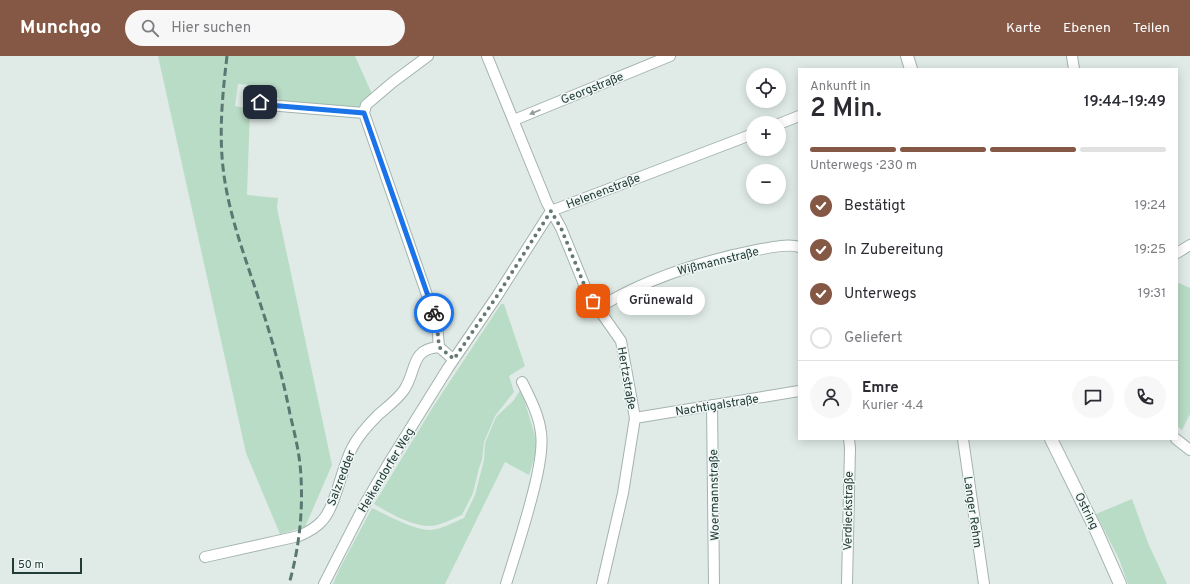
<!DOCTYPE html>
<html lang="de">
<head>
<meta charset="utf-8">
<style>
  body { margin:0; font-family:Overpass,sans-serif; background:#f7f7f7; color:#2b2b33; height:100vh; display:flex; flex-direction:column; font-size:15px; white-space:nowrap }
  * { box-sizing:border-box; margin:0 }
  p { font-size:13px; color:#7c7c81 }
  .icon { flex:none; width:22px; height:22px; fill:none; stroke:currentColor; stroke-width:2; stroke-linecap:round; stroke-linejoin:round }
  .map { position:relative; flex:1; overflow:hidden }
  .sheet { position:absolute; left:798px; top:12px; width:380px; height:372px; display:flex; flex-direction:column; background:#fff; border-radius:0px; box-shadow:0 2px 10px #0003 }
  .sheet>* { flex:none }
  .fabs { position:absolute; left:746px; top:12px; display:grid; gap:8px }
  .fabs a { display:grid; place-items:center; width:40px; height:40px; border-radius:50%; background:#fff; box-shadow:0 2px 10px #0003; font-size:20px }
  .scale { position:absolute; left:12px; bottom:10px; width:70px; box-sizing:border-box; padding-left:4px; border:2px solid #213b37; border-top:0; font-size:11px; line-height:14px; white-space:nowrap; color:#213b37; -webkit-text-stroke:3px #f0f7f5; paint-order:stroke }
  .pin { position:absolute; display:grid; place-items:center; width:34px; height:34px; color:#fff; margin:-17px; border-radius:8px; box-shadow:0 2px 6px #0006 }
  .courier { position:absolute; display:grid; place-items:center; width:40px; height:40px; margin:-20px; border:3px solid #1a73e8; border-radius:50%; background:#fff; color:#222; box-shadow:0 1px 5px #0007 }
  .bubble { position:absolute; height:28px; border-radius:14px; background:#fff; box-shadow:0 2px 10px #0003; font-size:13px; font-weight:600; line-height:28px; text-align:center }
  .overview em { font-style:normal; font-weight:600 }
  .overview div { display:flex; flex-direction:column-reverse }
  .overview { display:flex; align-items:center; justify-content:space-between; height:68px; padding:0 12px }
  h1 { font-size:26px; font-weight:600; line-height:30px }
  .bar { display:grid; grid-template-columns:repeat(4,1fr); gap:6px 4px; align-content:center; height:48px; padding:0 12px }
  .bar i { height:5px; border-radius:3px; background:#e1e1e2 }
  .bar .current { background:#845844 }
  .bar p { grid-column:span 4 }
  .line { display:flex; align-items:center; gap:10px; padding:0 12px; border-top:1px solid #e1e1e2 }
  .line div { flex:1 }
  .round { display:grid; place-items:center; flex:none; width:42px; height:42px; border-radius:21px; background:#f7f7f7 }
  ol { padding:0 12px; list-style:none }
  li { display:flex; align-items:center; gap:12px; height:44px }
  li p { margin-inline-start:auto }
  li .icon { padding:4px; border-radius:50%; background:#845844; color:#fff; stroke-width:4 }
  li:last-child { color:#7c7c81 }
  li i { width:22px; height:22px; border:2px solid #e1e1e2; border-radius:50% }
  header { display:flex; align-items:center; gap:24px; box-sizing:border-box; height:56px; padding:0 20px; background:#845844; color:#fff }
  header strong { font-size:19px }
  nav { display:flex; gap:22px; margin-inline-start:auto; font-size:14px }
  .search { width:280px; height:36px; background:#f7f7f7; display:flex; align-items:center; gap:10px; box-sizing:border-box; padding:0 14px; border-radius:22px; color:#7c7c81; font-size:15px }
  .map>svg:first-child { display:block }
  .green { fill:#b9dcc6 }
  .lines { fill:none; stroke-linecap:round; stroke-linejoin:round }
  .minor-casing { stroke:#a3b3af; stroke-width:12 }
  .tertiary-casing { stroke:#a3b3af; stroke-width:14 }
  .minor { stroke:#fff; stroke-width:10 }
  .tertiary { stroke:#fff; stroke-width:12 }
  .rail { stroke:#5b7772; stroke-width:3; stroke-dasharray:8 4; stroke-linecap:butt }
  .oneway { fill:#909d9b }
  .done { stroke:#647975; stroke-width:4; stroke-dasharray:0 7.2 }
  .route { stroke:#1a73e8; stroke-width:5 }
  .labels { text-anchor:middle; stroke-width:3; stroke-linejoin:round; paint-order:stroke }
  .street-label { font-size:12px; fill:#213b37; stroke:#f0f7f5 }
</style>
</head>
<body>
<header>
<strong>Munchgo</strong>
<div class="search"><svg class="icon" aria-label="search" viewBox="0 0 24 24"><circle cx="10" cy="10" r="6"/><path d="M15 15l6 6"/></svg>Hier suchen</div>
<nav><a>Karte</a><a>Ebenen</a><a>Teilen</a></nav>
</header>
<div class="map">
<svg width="1190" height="528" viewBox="0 0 1190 528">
  <rect width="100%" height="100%" fill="#e0ebe7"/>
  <!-- green -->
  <path class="green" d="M158 0H355L372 38 358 51 352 52 283 46 262 30 238 28 235 50 250 53 247 139 278 142 277 152 332 409 305 471 280 478 246 397Z
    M1177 226 1190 232V358L1182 374 1177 370Z
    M501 248H504L525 310 509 320 514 336 495 360 484 386 482 404 479 412 473 437 462 459C452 463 440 470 429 470 412 470 389 457 374 448L433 351Z
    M521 333 538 390 529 419 505 406 445 528H333L339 514 372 452C387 459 415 475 431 474 442 473 454 466 464 462L475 439 484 404 485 387 496 361 513 345Z
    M1132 443 1148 487 1167 528H1128L1119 503 1096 458Z"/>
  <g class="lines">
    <defs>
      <path id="minor" d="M487 0 547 147 561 172 588 238 621 285 635 362 623 437 602 528
        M1072 0 1074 13
        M253 42 268 49 364 57
        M364 57 437 268 439 291 453 303
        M364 57 366 49 393 26 428 0
        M514 64 670 0
        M779 68 799 60
        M1177 197 1190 189
        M598 252C647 222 701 205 757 194 768 192 788 187 799 191
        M712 349 714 528
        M635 362 799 335
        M963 383 984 528
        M1176 383 1190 394
        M205 501 299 480C308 476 316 472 322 465 336 450 341 413 352 392 358 380 368 369 378 359 387 351 397 344 404 334 417 315 410 293 439 291
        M324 528 366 446 387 410 448 312 497 240 551 155 753 78
        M506 528C517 492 529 457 537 420 540 406 543 391 541 377 539 359 530 342 522 326
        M847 528 849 436 850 392 849 383"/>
      <path id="tertiary" d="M907 0 911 13
        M1051 383 1096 474 1120 528"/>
    </defs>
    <!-- minor casing -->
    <use href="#minor" class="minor-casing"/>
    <!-- tertiary casing -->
    <use href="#tertiary" class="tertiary-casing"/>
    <!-- minor -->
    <use href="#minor" class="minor"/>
    <!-- tertiary -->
    <use href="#tertiary" class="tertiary"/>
    <!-- rail -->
    <path class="rail" d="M227 0C222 42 218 84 225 126 232 169 248 209 261 250 273 286 283 322 290 358 295 379 300 399 301 421 303 457 299 493 289 528"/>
  </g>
  <!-- one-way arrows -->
  <defs><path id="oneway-solid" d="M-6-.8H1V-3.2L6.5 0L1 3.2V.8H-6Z"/></defs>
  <use class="oneway" href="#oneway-solid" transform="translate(535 56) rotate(157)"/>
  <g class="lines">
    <!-- done -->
    <path class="done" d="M434 257 437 268 439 291 454 303 497 240 551 155 561 172 588 238 593 245"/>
    <!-- route -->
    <path class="route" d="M260 46 268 49 364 57 434 257"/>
  </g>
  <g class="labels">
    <!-- street labels -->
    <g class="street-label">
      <text transform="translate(592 32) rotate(-22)" y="4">Georgstraße</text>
      <text transform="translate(603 135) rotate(-21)" y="4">Helenenstraße</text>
      <text transform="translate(718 205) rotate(-14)" y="4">Wißmannstraße</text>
      <text transform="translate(627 322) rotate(80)" y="4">Hertzstraße</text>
      <text transform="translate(717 349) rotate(-9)" y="4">Nachtigalstraße</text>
      <text transform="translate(386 414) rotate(-59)" y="4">Heikendorfer Weg</text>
      <text transform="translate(341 422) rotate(-69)" y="4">Salzredder</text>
      <text transform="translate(714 439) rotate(-91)" y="4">Woermannstraße</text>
      <text transform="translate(848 455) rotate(-89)" y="4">Verdieckstraße</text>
      <text transform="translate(1087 455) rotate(64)" y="4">Ostring</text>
      <text transform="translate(973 456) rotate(82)" y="4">Langer Rehm</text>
    </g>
  </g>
</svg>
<div class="fabs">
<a><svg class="icon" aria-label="locate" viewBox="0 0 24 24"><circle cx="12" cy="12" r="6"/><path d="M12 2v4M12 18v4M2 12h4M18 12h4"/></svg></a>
<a>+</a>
<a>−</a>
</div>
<div class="scale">50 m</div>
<div class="pin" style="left:593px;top:245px;background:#ea580c"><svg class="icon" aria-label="bag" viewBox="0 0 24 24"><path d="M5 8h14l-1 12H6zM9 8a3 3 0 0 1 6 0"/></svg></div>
<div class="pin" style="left:260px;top:46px;background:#1f2937"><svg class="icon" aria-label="home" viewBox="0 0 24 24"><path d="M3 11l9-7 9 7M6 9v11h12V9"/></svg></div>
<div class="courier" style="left:434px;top:257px"><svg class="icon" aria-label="bike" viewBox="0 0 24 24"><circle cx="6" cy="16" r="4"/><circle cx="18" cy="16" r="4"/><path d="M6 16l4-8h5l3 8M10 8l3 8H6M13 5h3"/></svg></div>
<div class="bubble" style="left:617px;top:231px;width:88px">Grünewald</div>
<section class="sheet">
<div class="overview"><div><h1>2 Min.</h1><p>Ankunft in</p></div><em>19:44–19:49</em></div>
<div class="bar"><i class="current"></i><i class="current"></i><i class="current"></i><i></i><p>Unterwegs · 230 m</p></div>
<ol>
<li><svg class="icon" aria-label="check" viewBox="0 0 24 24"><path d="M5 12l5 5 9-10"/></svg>Bestätigt<p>19:24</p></li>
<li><svg class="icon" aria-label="check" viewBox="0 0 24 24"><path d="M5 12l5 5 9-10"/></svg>In Zubereitung<p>19:25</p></li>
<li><svg class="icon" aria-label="check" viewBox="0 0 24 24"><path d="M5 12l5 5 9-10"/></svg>Unterwegs<p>19:31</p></li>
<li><i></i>Geliefert</li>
</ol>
<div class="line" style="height:72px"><a class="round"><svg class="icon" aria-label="person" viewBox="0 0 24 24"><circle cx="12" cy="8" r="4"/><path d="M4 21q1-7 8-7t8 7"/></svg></a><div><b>Emre</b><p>Kurier · 4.4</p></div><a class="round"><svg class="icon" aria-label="chat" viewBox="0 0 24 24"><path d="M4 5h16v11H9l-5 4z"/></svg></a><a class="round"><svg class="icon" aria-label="phone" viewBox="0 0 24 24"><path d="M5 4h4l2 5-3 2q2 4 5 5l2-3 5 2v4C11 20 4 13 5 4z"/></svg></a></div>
</section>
</div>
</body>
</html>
